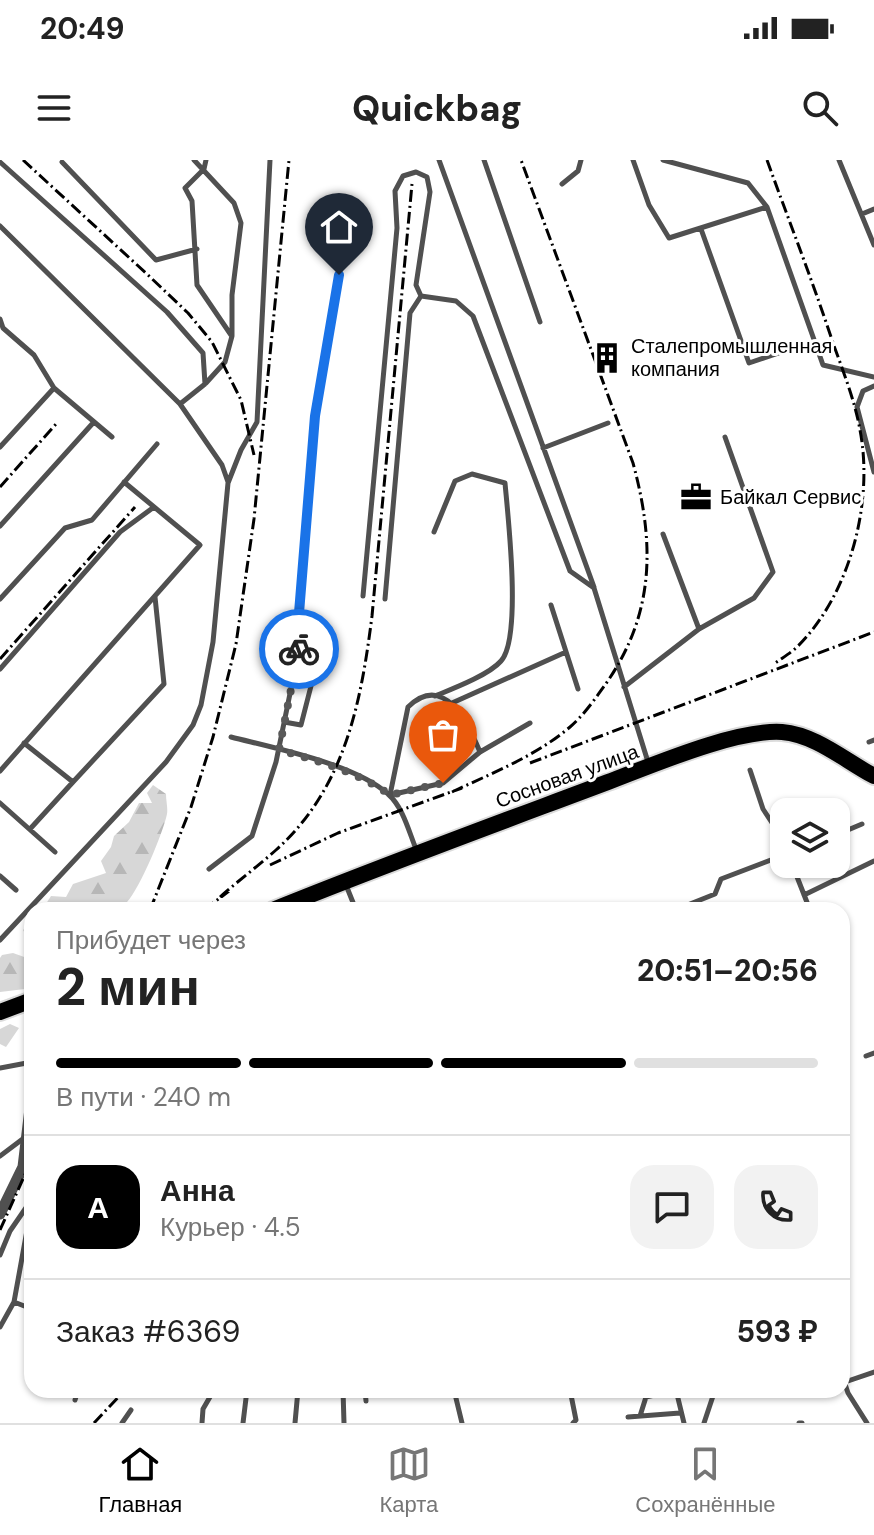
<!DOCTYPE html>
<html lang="ru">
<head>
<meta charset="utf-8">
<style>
  body { margin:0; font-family:"DM Sans",sans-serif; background:#f2f2f2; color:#222; height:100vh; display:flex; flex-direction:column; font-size:30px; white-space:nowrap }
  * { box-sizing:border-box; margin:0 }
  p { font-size:26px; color:#767676 }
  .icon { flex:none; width:44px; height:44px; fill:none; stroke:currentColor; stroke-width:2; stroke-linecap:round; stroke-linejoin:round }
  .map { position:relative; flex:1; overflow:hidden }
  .drawer { position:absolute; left:24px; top:742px; width:826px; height:496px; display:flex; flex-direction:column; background:#fff; border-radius:24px; box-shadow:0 2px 6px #0004 }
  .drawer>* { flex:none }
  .buttons { position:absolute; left:770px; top:638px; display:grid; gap:16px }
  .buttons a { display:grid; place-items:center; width:80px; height:80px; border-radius:16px; background:#fff; box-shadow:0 2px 6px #0004; font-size:40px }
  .pin { position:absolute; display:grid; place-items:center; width:68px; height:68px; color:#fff; margin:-82px -34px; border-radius:50% 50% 50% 0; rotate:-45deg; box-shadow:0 0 8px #0007 }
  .pin .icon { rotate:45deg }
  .courier { position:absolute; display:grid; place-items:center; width:80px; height:80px; margin:-40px; border:6px solid #1a73e8; border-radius:50%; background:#fff; color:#222; box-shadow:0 2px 10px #0007 }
  .headline em { font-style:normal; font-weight:800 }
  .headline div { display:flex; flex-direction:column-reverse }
  .headline { display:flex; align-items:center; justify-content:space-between; height:136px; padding:0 32px }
  h1 { font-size:52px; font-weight:800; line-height:60px }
  .bar { display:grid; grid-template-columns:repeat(4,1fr); gap:12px 8px; align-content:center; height:96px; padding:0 32px }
  .bar i { height:10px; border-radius:6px; background:#e0e0e0 }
  .bar .on { background:#000 }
  .bar p { grid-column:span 4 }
  .line { display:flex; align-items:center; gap:20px; padding:0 32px; border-top:2px solid #e0e0e0 }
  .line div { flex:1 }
  .round { display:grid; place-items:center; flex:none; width:84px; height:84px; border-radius:24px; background:#f2f2f2 }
  .status { display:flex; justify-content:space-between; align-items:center; height:56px; padding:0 40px; background:#fff; direction:ltr }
  .status svg { height:22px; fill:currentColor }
  header { display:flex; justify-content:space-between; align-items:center; height:104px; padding:0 32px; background:#fff; font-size:36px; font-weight:800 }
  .menu { display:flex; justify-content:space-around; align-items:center; height:112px; border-top:2px solid #e0e0e0; background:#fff; font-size:22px; color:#767676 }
  .menu a { display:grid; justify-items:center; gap:4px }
  .menu .on { color:#000 }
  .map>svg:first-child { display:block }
  .forest { fill:url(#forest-firs) }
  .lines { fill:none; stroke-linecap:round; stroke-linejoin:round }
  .primary-casing { stroke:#dbdbdb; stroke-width:20 }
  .lane { stroke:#505050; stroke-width:5 }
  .street { stroke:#505050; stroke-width:11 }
  .primary { stroke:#000; stroke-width:16 }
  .rail { stroke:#000; stroke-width:3; stroke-dasharray:12 4 2 4; stroke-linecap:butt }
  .done { stroke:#595959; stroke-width:8; stroke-dasharray:0 14.4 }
  .route { stroke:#1a73e8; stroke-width:10 }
  .labels { text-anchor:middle; stroke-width:6; stroke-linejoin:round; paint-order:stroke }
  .poi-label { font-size:20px; fill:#000; stroke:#fff; text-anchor:start }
  .street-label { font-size:20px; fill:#000; stroke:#fff }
</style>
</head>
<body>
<div class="status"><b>20:49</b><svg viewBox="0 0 49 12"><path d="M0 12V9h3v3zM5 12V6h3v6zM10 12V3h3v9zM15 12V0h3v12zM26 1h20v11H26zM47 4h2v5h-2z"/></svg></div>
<header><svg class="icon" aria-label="menu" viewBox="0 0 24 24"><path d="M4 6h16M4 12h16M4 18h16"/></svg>Quickbag<svg class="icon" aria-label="search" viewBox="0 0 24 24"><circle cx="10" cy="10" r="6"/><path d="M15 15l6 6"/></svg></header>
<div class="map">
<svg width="874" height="1263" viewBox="0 0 874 1263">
  <defs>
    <pattern id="forest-firs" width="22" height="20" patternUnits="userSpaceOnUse" patternTransform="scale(2)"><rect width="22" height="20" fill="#d7d7d7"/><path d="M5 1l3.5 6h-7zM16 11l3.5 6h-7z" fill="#b7b7b7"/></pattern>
  </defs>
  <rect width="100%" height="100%" fill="#fff"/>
  <!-- forest -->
  <path class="forest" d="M153 625 166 634C166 641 168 648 167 654 163 673 140 728 127 742V750H42L51 736 66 737 73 724 106 713 101 701 111 687 114 676 129 662 139 643H152L147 633Z
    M32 761V825L25 829 0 832V798L2 795 13 793 27 798 31 784 23 770Z
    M10 864 19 868 6 887 0 884V869Z"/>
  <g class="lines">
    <defs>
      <path id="primary" d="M273 750C384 705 496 664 608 622 653 605 736 569 782 572 816 575 844 600 874 616
        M0 852 32 840"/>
    </defs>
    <!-- primary casing -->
    <use href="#primary" class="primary-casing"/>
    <!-- lane -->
    <path class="lane" d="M194 0 234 43 241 63 232 135V176L225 202 206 223
      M206 0 204 9 185 28 192 41 197 125 231 175
      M439 0 594 427
      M484 0 540 162
      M633 0 649 45 669 78 767 47
      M663 0 748 23 767 47 823 205 874 217
      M839 0 874 85
      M0 2 167 152 203 193 205 224 180 244
      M62 2 156 100 197 89
      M562 24 578 11 581 0
      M862 54 874 49
      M0 66 180 244 222 305 228 322
      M701 69 749 203 814 181
      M421 136 456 141 473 156 570 411 594 428 648 602
      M0 159 3 168 34 195 54 228 112 277
      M874 226 863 231 857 247 874 312
      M0 287 54 228
      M543 288 608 263
      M0 366 93 263
      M434 372 455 321 472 314 505 323C508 357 522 478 501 501 489 515 452 529 435 536
      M663 374 699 469
      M363 436 397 68 395 31 403 16 416 12 427 17 430 32 416 125 421 136
      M0 439 65 368 92 360 157 284
      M385 439 410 153 421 136
      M551 445 578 529
      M0 509 120 372 154 347
      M624 527 699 469 754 438 773 412 725 277
      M452 543 566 492
      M284 562 301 565 321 487 302 475
      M231 577C274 588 355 604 388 634 403 647 409 672 416 689
      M869 582 874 580
      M24 583 73 622 164 524 155 437
      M480 592C468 563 444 512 408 547L390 635 443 623 480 592 530 563
      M750 610 763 649 784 681
      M0 611 200 385 124 322
      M0 643 55 692
      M30 669 73 622
      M836 675 862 664
      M792 704 810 750
      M209 709 252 676 276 602 302 475 299 453 315 256 344 87
      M0 716 16 730
      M346 725 356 750
      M804 735 874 701
      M675 750 715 734 721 719 784 695
      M0 780 166 602 193 565 201 545 213 482 228 323 241 290 257 262 270 0
      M842 834 847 847
      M866 896 874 893
      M0 908 32 902
      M0 996 24 978
      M0 1095 10 1071 32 1039
      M14 1142 32 1149
      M0 1167 14 1142 32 1043
      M842 1215 848 1233 867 1263
      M845 1222 874 1212
      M343 1230 344 1263
      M365 1230 366 1241
      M454 1230 462 1263
      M570 1230 576 1260 573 1263
      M75 1240 78 1230
      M640 1256 646 1237 676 1230 684 1263
      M628 1257 680 1253
      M122 1263 131 1250
      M202 1263 203 1249 214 1230
      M243 1263 247 1230
      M295 1263 298 1230
      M704 1263 715 1230
      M799 1263H802"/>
    <!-- street -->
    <path class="street" d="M0 1054 23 1007 32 932"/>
    <!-- primary -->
    <use href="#primary" class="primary"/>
    <!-- rail -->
    <path class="rail" d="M23 0 148 115 188 153 212 182 241 240 254 295
      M767 0C789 61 813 122 833 183 843 211 855 241 860 270 874 342 850 434 798 486 791 493 782 498 774 504
      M0 327 56 264
      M0 499 135 347
      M530 603 874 472
      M452 632C492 613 536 596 570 567 583 556 595 539 605 525 655 454 655 384 633 303L521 0
      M270 705 338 673 462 628
      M220 737C238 721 258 706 276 690 345 628 361 543 372 456L412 24
      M150 750 191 647 213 577 236 484 254 359 289 0
      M204 750 229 731
      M0 1070 32 999
      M94 1263 125 1230"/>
  </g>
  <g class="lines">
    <!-- done -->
    <path class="done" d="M299 489 279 590C318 601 356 611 390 635L443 623"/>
    <!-- route -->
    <path class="route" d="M299 489 302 475 299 453 315 256 339 115"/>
  </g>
  <!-- icons -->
  <defs>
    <symbol id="building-bare" viewBox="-9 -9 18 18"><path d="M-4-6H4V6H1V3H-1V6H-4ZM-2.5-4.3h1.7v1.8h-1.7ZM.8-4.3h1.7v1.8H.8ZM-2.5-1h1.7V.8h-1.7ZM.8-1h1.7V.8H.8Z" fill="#000" stroke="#fff" stroke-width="2.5" paint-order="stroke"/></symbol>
    <symbol id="office-bare" viewBox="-9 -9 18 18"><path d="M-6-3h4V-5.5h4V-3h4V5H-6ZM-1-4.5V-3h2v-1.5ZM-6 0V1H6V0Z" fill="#000" stroke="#fff" stroke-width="2.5" paint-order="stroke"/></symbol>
  </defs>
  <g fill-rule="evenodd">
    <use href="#building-bare" x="585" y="176" width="44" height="44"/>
    <use href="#office-bare" x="674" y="315" width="44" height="44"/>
  </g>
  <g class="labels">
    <!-- poi labels -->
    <g class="poi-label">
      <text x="631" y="193">Сталепромышленная<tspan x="631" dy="23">компания</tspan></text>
      <text x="720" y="344">Байкал Сервис</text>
    </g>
    <!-- street labels -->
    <g class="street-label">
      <text transform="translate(567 616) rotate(-20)" y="7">Сосновая улица</text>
    </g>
  </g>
</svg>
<div class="buttons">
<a><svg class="icon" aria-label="layers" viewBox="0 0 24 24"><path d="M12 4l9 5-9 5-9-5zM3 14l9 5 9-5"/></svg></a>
</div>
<div class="pin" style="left:443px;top:623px;background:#ea580c"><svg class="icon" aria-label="bag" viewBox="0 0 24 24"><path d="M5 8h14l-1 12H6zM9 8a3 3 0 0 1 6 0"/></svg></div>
<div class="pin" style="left:339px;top:115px;background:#1f2937"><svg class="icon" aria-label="home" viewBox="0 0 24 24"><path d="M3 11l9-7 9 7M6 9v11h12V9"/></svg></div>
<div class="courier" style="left:299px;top:489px"><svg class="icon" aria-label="bike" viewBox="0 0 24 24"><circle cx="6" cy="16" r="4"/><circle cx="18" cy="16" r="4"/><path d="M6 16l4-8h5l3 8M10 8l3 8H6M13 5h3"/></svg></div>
<section class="drawer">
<div class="headline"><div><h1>2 мин</h1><p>Прибудет через</p></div><em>20:51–20:56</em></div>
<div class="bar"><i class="on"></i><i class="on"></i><i class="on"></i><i></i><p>В пути · 240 m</p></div>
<div class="line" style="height:144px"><b class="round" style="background:#000;color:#fff">А</b><div><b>Анна</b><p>Курьер · 4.5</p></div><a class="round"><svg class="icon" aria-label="chat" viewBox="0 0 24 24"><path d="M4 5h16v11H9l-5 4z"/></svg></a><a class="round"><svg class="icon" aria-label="phone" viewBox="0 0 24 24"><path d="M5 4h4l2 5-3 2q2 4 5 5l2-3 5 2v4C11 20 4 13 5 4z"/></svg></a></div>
<div class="line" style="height:104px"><div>Заказ #6369</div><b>593 ₽</b></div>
</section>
</div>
<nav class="menu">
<a class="on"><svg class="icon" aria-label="home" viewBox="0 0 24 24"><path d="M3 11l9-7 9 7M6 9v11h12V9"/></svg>Главная</a>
<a><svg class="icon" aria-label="map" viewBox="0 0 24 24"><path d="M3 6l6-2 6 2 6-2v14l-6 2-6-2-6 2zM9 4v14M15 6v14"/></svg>Карта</a>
<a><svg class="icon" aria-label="saved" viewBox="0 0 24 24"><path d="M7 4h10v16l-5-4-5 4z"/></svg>Сохранённые</a>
</nav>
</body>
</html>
